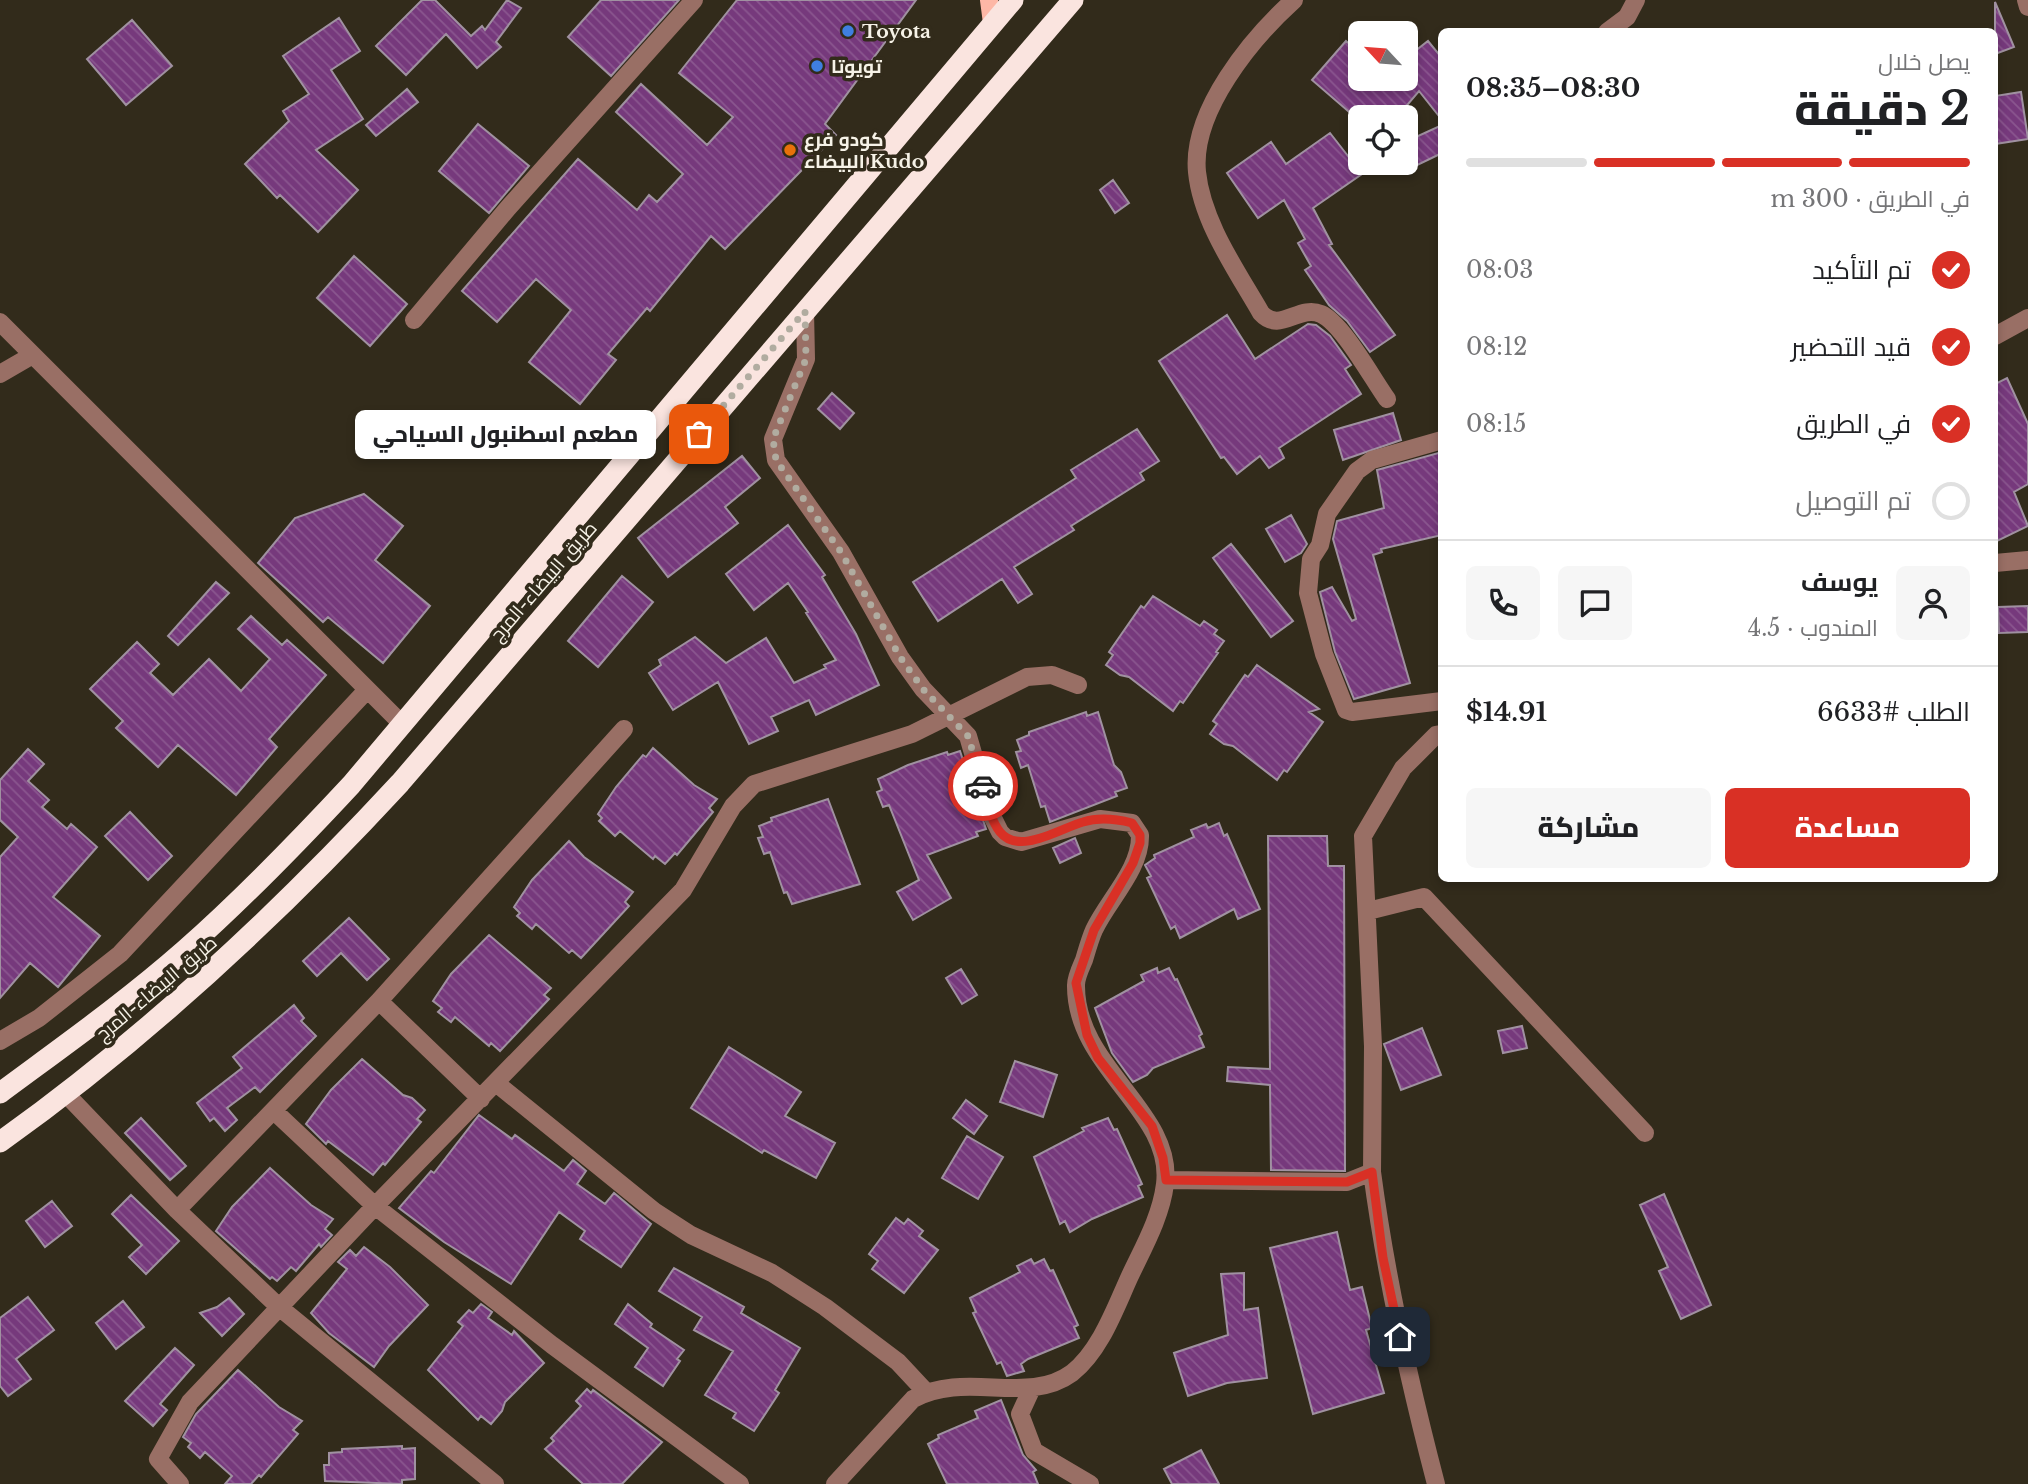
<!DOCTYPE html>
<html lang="ar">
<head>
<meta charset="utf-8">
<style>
  body { margin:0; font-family:"Libre Baskerville",Cairo,serif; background:#f6f6f6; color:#202124; direction:rtl; height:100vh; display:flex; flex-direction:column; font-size:26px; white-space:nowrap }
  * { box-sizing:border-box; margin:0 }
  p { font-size:23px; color:#757577 }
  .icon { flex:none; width:38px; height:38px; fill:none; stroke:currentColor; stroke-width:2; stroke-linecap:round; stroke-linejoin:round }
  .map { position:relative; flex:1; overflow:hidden; direction:ltr }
  .drawer { position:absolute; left:1438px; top:28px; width:560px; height:854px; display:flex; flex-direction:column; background:#fff; border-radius:10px; box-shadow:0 4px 10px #0003; direction:rtl }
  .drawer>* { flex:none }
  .needle { width:46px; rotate:296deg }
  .tools { position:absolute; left:1348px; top:21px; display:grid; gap:14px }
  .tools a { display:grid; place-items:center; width:70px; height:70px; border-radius:10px; background:#fff; box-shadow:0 4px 10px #0003; font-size:35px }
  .pin { position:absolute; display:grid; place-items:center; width:60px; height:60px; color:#fff; margin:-30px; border-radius:14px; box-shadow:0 4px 10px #0006 }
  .courier { position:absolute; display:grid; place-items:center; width:70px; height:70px; margin:-35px; border:5px solid #d93025; border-radius:50%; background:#fff; color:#222; box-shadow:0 2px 9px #0007 }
  .bubble { position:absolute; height:49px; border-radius:10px; background:#fff; box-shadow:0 4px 10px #0003; font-size:23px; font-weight:800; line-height:49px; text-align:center; direction:rtl }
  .headline em { font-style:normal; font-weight:800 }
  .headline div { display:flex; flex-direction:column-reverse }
  .headline { display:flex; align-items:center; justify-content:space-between; height:119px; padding:0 28px }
  h1 { font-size:46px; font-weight:800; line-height:52px }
  .bar { display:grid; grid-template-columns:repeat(4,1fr); gap:10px 7px; align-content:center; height:84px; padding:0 28px }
  .bar i { height:9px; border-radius:5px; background:#e0e0e0 }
  .bar .selected { background:#d93025 }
  .bar p { grid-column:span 4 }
  .line { display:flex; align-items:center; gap:18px; padding:0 28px; border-top:2px solid #e0e0e0 }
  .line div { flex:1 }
  .round { display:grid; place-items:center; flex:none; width:74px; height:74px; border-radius:10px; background:#f6f6f6 }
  ol { padding:0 28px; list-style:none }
  li { display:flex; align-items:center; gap:21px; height:77px }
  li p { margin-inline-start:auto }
  li .icon { padding:7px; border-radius:50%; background:#d93025; color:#fff; stroke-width:4 }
  li:last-child { color:#757577 }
  li i { width:38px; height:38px; border:4px solid #e0e0e0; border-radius:50% }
  .cta { display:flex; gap:14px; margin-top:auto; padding:14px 28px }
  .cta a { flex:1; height:80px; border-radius:10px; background:#d93025; color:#fff; font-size:28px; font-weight:800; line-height:80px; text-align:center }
  .cta a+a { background:#f6f6f6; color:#202124 }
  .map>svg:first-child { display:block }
  .building { fill:url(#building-back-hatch); stroke:#a091a1; stroke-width:2 }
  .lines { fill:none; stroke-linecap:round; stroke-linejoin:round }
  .minor { stroke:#996f65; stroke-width:18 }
  .major { stroke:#fdb7a6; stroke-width:18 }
  .highway { stroke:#fae4df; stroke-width:21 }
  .done { stroke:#b1aca0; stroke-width:7; stroke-dasharray:0 12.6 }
  .route { stroke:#d93025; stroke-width:9 }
  .shop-dot { fill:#3f7fe0; stroke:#322b1b; stroke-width:2.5 }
  .food-dot { fill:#e8710a; stroke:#322b1b; stroke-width:2.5 }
  .labels { text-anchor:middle; stroke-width:7; stroke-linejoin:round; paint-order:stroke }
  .poi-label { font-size:19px; font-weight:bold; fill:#f6f2e7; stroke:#322b1b; text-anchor:start }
  .street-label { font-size:19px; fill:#f6f2e7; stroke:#322b1b }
</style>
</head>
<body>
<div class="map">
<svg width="2028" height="1484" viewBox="0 0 2028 1484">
  <defs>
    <pattern id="building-back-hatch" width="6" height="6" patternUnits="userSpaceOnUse" patternTransform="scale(1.75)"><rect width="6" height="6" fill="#76397c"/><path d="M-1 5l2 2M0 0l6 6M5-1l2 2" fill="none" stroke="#8a568f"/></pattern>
  </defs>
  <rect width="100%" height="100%" fill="#322b1b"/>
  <!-- building -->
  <path class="building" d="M422 0H435L471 36 482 26 485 30 507 0 521 8 496 42 501 47 477 68 446 34 406 75 376 46Z
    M601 0H679L611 76 568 37Z
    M737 0H916L825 124 836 135 725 249 711 236 650 311 647 308 608 354 616 360 580 404 529 362 571 310 536 279 497 322 462 291 578 159 637 210 649 195 657 202 683 174 616 112 641 84 707 145 733 117 679 73Z
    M1995 2 2014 47 1995 54Z
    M339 18 360 51 331 70 363 119 316 150 358 190 318 232 280 195 277 198 245 164 289 121 283 111 309 94 283 56Z
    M132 20 172 66 126 105 87 59Z
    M1346 41 1360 53V79H1405V59L1428 41 1442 58V120L1419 91 1397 117H1355L1312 80Z
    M407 89 418 102 376 136 366 125Z
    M2021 92 2028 139 1995 144V96Z
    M478 124 529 166 489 213 439 171Z
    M1442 125V153L1405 171V142Z
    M1330 133 1362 174 1313 208 1332 244 1329 245 1395 335 1370 352 1347 321 1329 305 1305 270 1311 266 1298 243 1305 239 1284 200 1258 218 1227 173 1271 142 1286 164Z
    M1113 180 1129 203 1115 213 1100 190Z
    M354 256 407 304 370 346 317 298Z
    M1227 315 1255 359 1308 324 1316 325 1330 336 1351 365 1345 369 1361 394 1279 448 1284 458 1269 468 1260 456 1237 474 1224 457 1221 458 1159 361Z
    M2007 378 2028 424V484L2014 492 2028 526 1995 542V384Z
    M832 393 854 413 840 429 818 409Z
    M1393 413 1401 440 1343 460 1334 430Z
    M1137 429 1159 461 1140 473 1144 480 1071 526 1074 530 1014 567 1032 594 1018 603 1002 579 938 621 913 582 1076 478 1071 470Z
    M1442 452V535L1381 549 1382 552 1373 555 1410 683 1354 699 1335 652 1320 592 1332 587 1352 621 1356 619 1333 539 1337 521 1384 508 1377 470Z
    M742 456 760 478 725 507 738 523 668 577 638 538Z
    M364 494 403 526 375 560 430 606 383 663 328 617 323 622 258 563 295 518Z
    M1291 515 1307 544 1301 553 1285 562 1266 529Z
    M788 525 825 575 822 577 856 634 879 685 816 715 809 700 771 717 778 731 749 744 718 682 673 710 649 673 661 665 659 660 695 637 726 663 766 638 794 683 826 668 824 665 836 660 806 613 808 612 788 583 754 610 726 574Z
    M1231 544 1293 621 1271 637 1213 558Z
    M622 576 653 602 598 667 568 641Z
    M216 582 229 593 178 645 168 636Z
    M1153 596 1200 626 1204 621 1217 630 1214 634 1224 641 1216 652 1218 653 1183 703 1180 701 1173 711 1129 677 1120 675 1106 665 1113 655 1109 652 1141 606 1144 608Z
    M2028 606V632L1999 633 1998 607Z
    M251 616 282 645 287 640 326 675 269 739 277 747 236 795 178 745 158 767 116 728 123 721 90 689 137 642 159 664 150 673 173 695 209 659 241 691 270 659 238 629Z
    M1257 665 1319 709 1309 712 1323 722 1287 772 1284 770 1277 780 1233 746 1224 744 1210 734 1217 724 1213 721 1245 675 1248 677Z
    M1086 712 1087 716 1098 712 1114 765 1121 772 1127 788 1115 792 1117 796 1050 822 1045 806 1041 807 1028 765 1021 768 1016 752 1021 751 1017 740 1029 735V732Z
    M653 748 694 785 717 799 709 808 713 812 677 855 675 853 665 864 655 856 653 859 620 831 615 836 599 821 602 818 598 814 616 787 643 755 646 757Z
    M28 749 44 764 28 781 49 800 42 807 67 829 71 824 97 847 53 897 100 936 58 987 30 963 0 998V857L18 837 0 820V780Z
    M960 751 986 829 976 832 978 836 927 855 951 898 913 920 897 892 919 880 889 805 883 807 877 792 882 790 878 779 908 765 947 752 948 755Z
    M828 799 860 884 792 904 787 892 784 893 770 852 764 854 758 838 763 837 759 826 772 821 771 818Z
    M130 812 172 856 148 880 105 836Z
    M1219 823 1224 836 1227 834 1260 909 1238 919 1234 909 1180 938 1175 926 1171 929 1147 878 1151 876 1145 865 1155 858 1154 855 1194 837 1191 830 1206 824 1208 828Z
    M1268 836H1327L1328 866H1344L1345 1171 1271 1170 1270 1085 1227 1081 1228 1067 1270 1069Z
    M1075 838 1081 853 1060 863 1053 848Z
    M569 841 584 857 633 892 625 902 629 906 581 958 572 950 569 953 536 924 532 929 517 916 520 913 514 907 532 880Z
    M349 918 389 959 367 980 341 953 317 976 303 961Z
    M489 935 551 988 544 995 549 999 500 1051 491 1043 489 1046 455 1017 451 1022 438 1012 442 1008 433 1001 451 974Z
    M1157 968 1158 973 1169 968 1175 980 1177 979 1202 1034 1199 1036 1204 1047 1153 1068 1147 1075 1133 1082 1112 1053 1095 1008 1144 981 1141 975Z
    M961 969 977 995 962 1004 946 978Z
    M294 1005 304 1018 301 1021 316 1036 260 1092 255 1087 227 1108 237 1120 225 1131 214 1118 210 1121 197 1103 242 1068 233 1057Z
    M1522 1026 1527 1048 1503 1053 1498 1031Z
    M1422 1028 1441 1075 1401 1090 1384 1044Z
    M729 1047 801 1092 785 1116 835 1143 816 1178 764 1150 762 1153 691 1108Z
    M362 1059 403 1095 412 1098 425 1110 417 1119 421 1122 385 1165 383 1163 373 1175 328 1141 326 1144 306 1124 331 1090Z
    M1015 1061 1057 1075 1043 1117 1000 1102Z
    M966 1100 987 1116 974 1134 953 1118Z
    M479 1115 512 1139 515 1135 564 1171 573 1160 586 1171 577 1184 605 1204 614 1193 651 1224 621 1267 580 1239 585 1231 559 1212 511 1284 444 1242 399 1208 431 1171 434 1173Z
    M141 1118 186 1166 170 1180 125 1133Z
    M1108 1118 1114 1130 1117 1129 1142 1184 1138 1186 1143 1197 1092 1219 1070 1232 1065 1221 1060 1224 1034 1157 1084 1131 1082 1128Z
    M967 1136 1003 1157 978 1199 942 1178Z
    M270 1168 311 1205 333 1219 325 1229 332 1235 321 1247 319 1244 296 1271 291 1267 277 1281 272 1277 270 1279 216 1231 232 1207Z
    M1664 1194 1711 1305 1681 1319 1659 1271 1668 1267 1640 1205Z
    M131 1195 179 1241 146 1274 129 1257 142 1245 112 1214Z
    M52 1201 72 1226 45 1247 26 1221Z
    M896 1218 904 1224 908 1219 923 1231 919 1236 938 1250 904 1293 872 1269 878 1261 869 1254Z
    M1337 1232 1350 1290 1362 1287 1372 1328 1366 1330 1384 1393 1313 1414 1270 1248Z
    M364 1247 390 1267 428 1305 389 1346 374 1367 329 1333 311 1313 347 1269 338 1262 350 1250 356 1256Z
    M1031 1259 1034 1264 1044 1259 1050 1271 1053 1270 1078 1325 1074 1327 1079 1338 1028 1359 1021 1364 1024 1371 1007 1376 1001 1362 997 1364 973 1313 976 1312 970 1298 1020 1272 1017 1266Z
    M674 1268 744 1307 741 1313 800 1348 775 1390 779 1393 754 1431 733 1418 736 1413 705 1395 733 1351 694 1330 702 1317 659 1291Z
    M1244 1273V1310L1258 1308 1267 1378 1227 1383 1188 1396 1174 1353 1228 1335 1221 1274Z
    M28 1297 54 1330 16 1359 31 1379 8 1396 0 1386V1318Z
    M229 1298 244 1314 222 1336 200 1313 217 1307Z
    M123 1301 144 1327 116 1349 96 1323Z
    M481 1304 492 1312 488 1318 512 1335 514 1331 544 1363 505 1402 502 1411 491 1424 481 1416 478 1420 428 1370 463 1326 458 1322 469 1310 473 1313Z
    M628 1304 652 1324 650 1327 684 1350 677 1359 680 1361 663 1386 635 1367 648 1348 615 1324Z
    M175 1348 194 1365 160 1404 167 1410 153 1426 125 1401Z
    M238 1370 279 1407 302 1421 293 1430 298 1434 261 1477 259 1475 251 1484H225L232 1476 205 1452 200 1458 188 1447 191 1443 183 1437 196 1414Z
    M587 1389 591 1393 593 1390 662 1442 622 1484H583L545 1449 554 1441 551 1438 581 1406 576 1401Z
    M1001 1400 1023 1455 1036 1470 1033 1472 1038 1484H947L928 1444 939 1438 938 1435 978 1418 975 1411Z
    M402 1446V1449L415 1448V1479L402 1480V1484L325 1481 324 1465H329V1453L342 1452V1449Z
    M1201 1450 1219 1484H1172L1164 1469Z"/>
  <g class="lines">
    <!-- minor -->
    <path class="minor" d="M1294 0C1252 38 1191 111 1197 172 1202 222 1237 271 1261 313 1280 334 1299 304 1321 314 1342 323 1372 378 1387 399
      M2026 0 2028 7
      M1607 32 1627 17 1636 0
      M805 311 806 359 773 439 776 460 841 552 900 657 923 689 968 736 990 812 1000 832 1005 837 1021 842 1100 819 1132 823 1140 835C1141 869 1108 900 1094 930 1090 939 1087 950 1084 960 1081 967 1076 977 1076 985 1075 1068 1174 1111 1165 1184 1161 1217 1143 1248 1129 1278 1115 1309 1100 1351 1072 1373 1027 1406 966 1370 913 1399L835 1484
      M414 320 508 208 694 0
      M0 322 403 725
      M1995 336 2028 318
      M0 374 31 356
      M1442 440 1372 460 1357 471 1327 514 1320 545 1311 559 1308 593 1324 654 1346 710 1352 712 1442 701
      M1995 563 2028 560
      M1368 911 1424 897 1645 1133
      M379 1001 481 1099
      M0 1041 39 1018 120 954 367 690
      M496 1083 654 1211 691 1235 772 1273 825 1307 898 1362 926 1392
      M67 1095 177 1210 279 1307 495 1484
      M274 1111 375 1206 552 1345 740 1484
      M1372 1172C1386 1278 1409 1381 1436 1484
      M1166 1180 1347 1182 1372 1172 1373 1046 1363 836 1403 768 1436 735 1442 734
      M177 1210 379 1001 624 729
      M1032 1388 1020 1414 1034 1451 1090 1484
      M180 1484 158 1459 190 1402 375 1206 683 890 733 806 754 784 912 734 1027 677 1052 675 1078 685"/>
    <!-- major -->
    <path class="major" d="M989 0 992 23"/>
    <!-- highway -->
    <path class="highway" d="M0 1093C62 1047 126 1002 185 950 244 898 298 842 351 785L1013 0
      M0 1142C146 1038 278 915 400 783L1073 0"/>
  </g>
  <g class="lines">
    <!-- done -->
    <path class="done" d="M699 434 805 311 806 359 773 439 776 460 841 552 900 657 923 689 968 736 983 786"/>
    <!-- route -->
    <path class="route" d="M983 786C987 801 990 819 1000 832 1019 856 1061 828 1083 822 1099 817 1116 819 1132 823L1140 835V843L1133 863 1094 930 1076 983 1087 1035 1098 1058 1152 1126 1163 1158 1166 1180 1347 1182 1372 1172 1383 1258 1400 1337"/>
  </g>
  <!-- markers -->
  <g class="shop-dot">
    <circle cx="848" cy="31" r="7"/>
    <circle cx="817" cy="66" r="7"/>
  </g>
  <circle class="food-dot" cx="790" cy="150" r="7"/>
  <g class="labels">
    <!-- poi labels -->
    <g class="poi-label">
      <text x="862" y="38">Toyota</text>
      <text x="831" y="73">تويوتا</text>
      <text x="804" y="146">كودو فرع<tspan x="804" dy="22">البيضاء Kudo</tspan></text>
    </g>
    <!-- street labels -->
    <g class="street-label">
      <text transform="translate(543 581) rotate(-49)" y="7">طريق البيضاء-المرج</text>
      <text transform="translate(156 988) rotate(-40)" y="7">طريق البيضاء-المرج</text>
    </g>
  </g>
</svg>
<div class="tools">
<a><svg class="needle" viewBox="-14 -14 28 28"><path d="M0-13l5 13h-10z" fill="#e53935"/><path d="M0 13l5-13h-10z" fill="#757577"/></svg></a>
<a><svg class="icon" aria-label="locate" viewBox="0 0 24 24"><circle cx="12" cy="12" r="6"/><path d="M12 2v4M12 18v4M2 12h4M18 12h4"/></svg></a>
</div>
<div class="pin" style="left:699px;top:434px;background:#ea580c"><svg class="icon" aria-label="bag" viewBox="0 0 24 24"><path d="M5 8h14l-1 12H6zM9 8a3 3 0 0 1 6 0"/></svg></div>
<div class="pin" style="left:1400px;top:1337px;background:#1f2937"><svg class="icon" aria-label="home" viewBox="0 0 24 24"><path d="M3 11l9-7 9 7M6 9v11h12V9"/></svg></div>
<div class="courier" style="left:983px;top:786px"><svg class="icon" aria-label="car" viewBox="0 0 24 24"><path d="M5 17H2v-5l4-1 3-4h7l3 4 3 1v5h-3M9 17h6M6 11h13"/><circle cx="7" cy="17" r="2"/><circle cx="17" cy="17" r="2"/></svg></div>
<div class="bubble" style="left:355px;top:410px;width:301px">مطعم اسطنبول السياحي</div>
<section class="drawer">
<div class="headline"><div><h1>2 دقيقة</h1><p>يصل خلال</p></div><em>08:30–08:35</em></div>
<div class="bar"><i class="selected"></i><i class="selected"></i><i class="selected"></i><i></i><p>في الطريق · 300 m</p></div>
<ol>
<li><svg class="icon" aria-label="check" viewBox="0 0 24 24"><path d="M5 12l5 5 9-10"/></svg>تم التأكيد<p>08:03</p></li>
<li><svg class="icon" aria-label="check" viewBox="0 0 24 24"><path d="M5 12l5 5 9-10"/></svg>قيد التحضير<p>08:12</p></li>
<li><svg class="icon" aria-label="check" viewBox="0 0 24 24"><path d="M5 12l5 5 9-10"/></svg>في الطريق<p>08:15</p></li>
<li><i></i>تم التوصيل</li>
</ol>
<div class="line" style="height:126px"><a class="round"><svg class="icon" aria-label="person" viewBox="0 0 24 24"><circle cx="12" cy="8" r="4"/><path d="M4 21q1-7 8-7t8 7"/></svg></a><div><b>يوسف</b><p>المندوب · 4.5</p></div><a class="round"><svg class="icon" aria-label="chat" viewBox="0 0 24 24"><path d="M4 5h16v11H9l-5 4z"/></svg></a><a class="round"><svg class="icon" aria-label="phone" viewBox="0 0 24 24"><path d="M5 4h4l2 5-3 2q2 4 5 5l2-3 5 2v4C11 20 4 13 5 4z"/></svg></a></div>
<div class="line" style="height:91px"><div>الطلب #6633</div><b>$14.91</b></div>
<div class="cta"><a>مساعدة</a><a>مشاركة</a></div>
</section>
</div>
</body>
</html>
